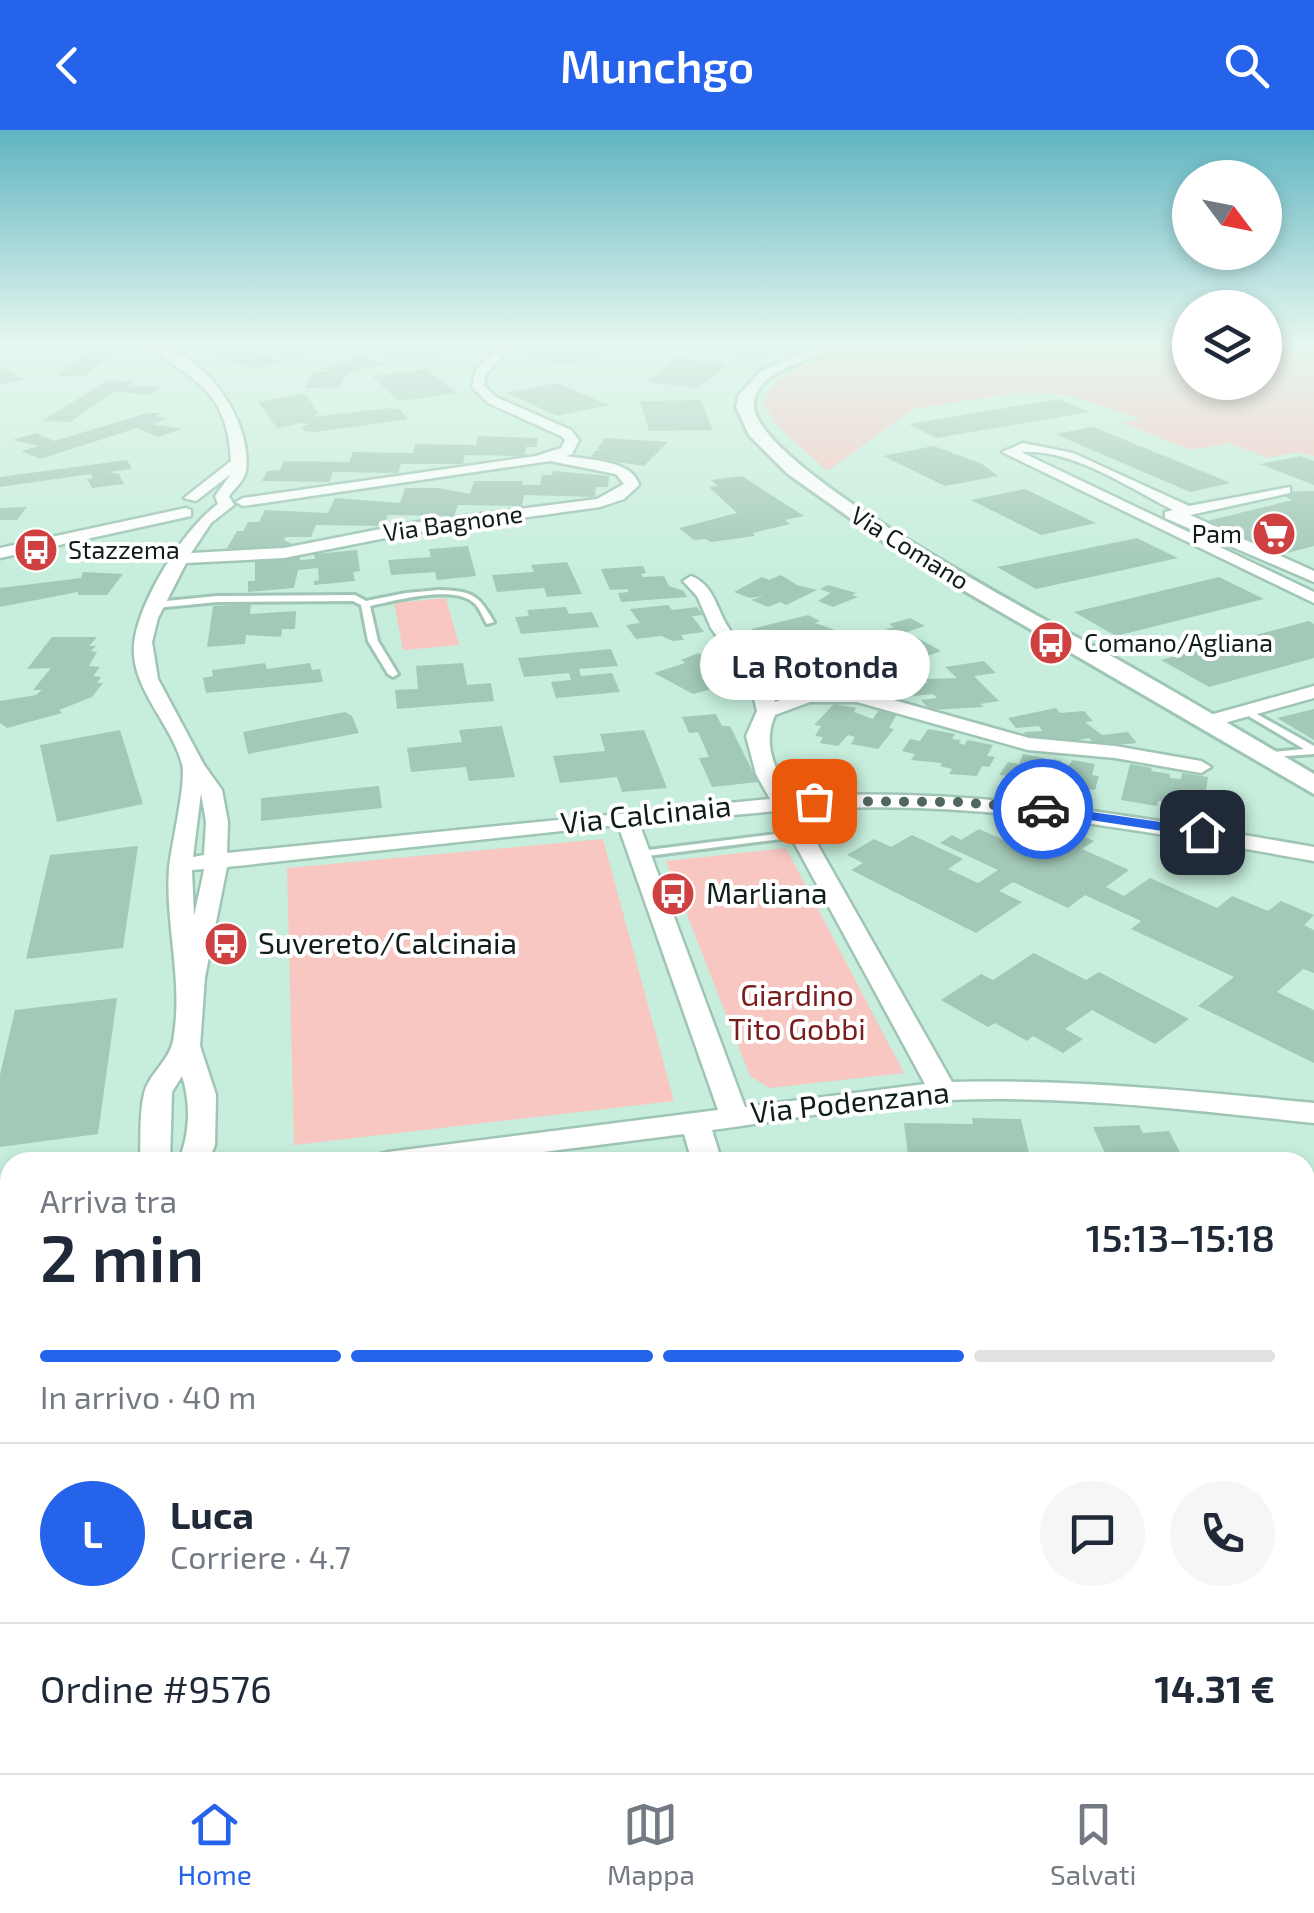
<!DOCTYPE html>
<html lang="it">
<head>
<meta charset="utf-8">
<style>
  body { margin:0; font-family:"Exo 2",sans-serif; background:#f6f6f7; color:#1f2937; height:100vh; display:flex; flex-direction:column; font-size:38px; white-space:nowrap }
  * { box-sizing:border-box; margin:0 }
  p { font-size:32px; color:#747a83 }
  .icon { flex:none; width:55px; height:55px; fill:none; stroke:currentColor; stroke-width:2; stroke-linecap:round; stroke-linejoin:round }
  .map { position:relative; flex:1; overflow:hidden }
  .details { position:absolute; left:0px; top:1022px; width:1315px; height:622px; display:flex; flex-direction:column; background:#fff; border-radius:30px 30px 0 0; box-shadow:0 5px 15px #0003 }
  .details>* { flex:none }
  .needle { width:65px; rotate:122deg }
  .fabs { position:absolute; left:1172px; top:30px; display:grid; gap:20px }
  .fabs a { display:grid; place-items:center; width:110px; height:110px; border-radius:50%; background:#fff; box-shadow:0 5px 15px #0003; font-size:50px }
  .pin { position:absolute; display:grid; place-items:center; width:85px; height:85px; color:#fff; margin:-42px; border-radius:20px; box-shadow:0 5px 15px #0006 }
  .courier { position:absolute; display:grid; place-items:center; width:100px; height:100px; margin:-50px; border:8px solid #2563eb; border-radius:50%; background:#fff; color:#222; box-shadow:0 2px 12px #0007 }
  .bubble { position:absolute; height:70px; border-radius:35px; background:#fff; box-shadow:0 5px 15px #0003; font-size:32px; font-weight:600; line-height:70px; text-align:center }
  .headline em { font-style:normal; font-weight:600 }
  .headline div { display:flex; flex-direction:column-reverse }
  .headline { display:flex; align-items:center; justify-content:space-between; height:170px; padding:0 40px }
  h1 { font-size:65px; font-weight:600; line-height:75px }
  .bar { display:grid; grid-template-columns:repeat(4,1fr); gap:15px 10px; align-content:center; height:120px; padding:0 40px }
  .bar i { height:12px; border-radius:8px; background:#e0e1e3 }
  .bar .on { background:#2563eb }
  .bar p { grid-column:span 4 }
  .line { display:flex; align-items:center; gap:25px; padding:0 40px; border-top:2px solid #e0e1e3 }
  .line div { flex:1 }
  .round { display:grid; place-items:center; flex:none; width:105px; height:105px; border-radius:52px; background:#f6f6f7 }
  header { display:flex; justify-content:space-between; align-items:center; height:130px; padding:0 40px; background:#2563eb; color:#fff; font-size:45px; font-weight:600 }
  .tabs { display:flex; justify-content:space-around; align-items:center; height:140px; border-top:2px solid #e0e1e3; background:#fff; font-size:28px; color:#747a83 }
  .tabs a { display:grid; justify-items:center; gap:5px }
  .tabs .on { color:#2563eb }
  .map>svg:first-child { display:block }
  .green { fill:#f8c7c2 }
  .water { fill:#33b387 }
  .building { fill:#a2c8b7 }
  .lines { fill:none; stroke-linecap:round; stroke-linejoin:round }
  .service-casing { stroke:#9fc5b4; stroke-width:6 }
  .minor-casing { stroke:#9fc5b4; stroke-width:5 }
  .tertiary-casing { stroke:#9fc5b4; stroke-width:6 }
  .service { fill:#fff; fill-rule:evenodd }
  .minor { fill:#fff; fill-rule:evenodd }
  .tertiary { fill:#fff; fill-rule:evenodd }
  .route { fill:#2563eb }
  .done { stroke:#50675d; stroke-width:10; stroke-dasharray:0 18 }
  .labels { text-anchor:middle; stroke-width:8; stroke-linejoin:round; paint-order:stroke }
  .far-street-label { font-size:25px; fill:#101e18; stroke:#fff }
  .far-poi-label { font-size:25px; fill:#101e18; stroke:#fff; text-anchor:start }
  .street-label { font-size:30px; fill:#101e18; stroke:#fff }
  .poi-label { font-size:30px; fill:#101e18; stroke:#fff; text-anchor:start }
  .park-label { font-size:30px; fill:#791d1e; stroke:#fff }
</style>
</head>
<body>
<header><svg class="icon" aria-label="back" viewBox="0 0 24 24"><path d="M15 5l-7 7 7 7"/></svg>Munchgo<svg class="icon" aria-label="search" viewBox="0 0 24 24"><circle cx="10" cy="10" r="6"/><path d="M15 15l6 6"/></svg></header>
<div class="map">
<svg width="1314" height="1643" viewBox="0 0 1314 1643">
  <rect width="100%" height="100%" fill="#c7eedc"/>
  <!-- green -->
  <path class="green" d="M863 212H1190V252H1265V212H1314V326L1298 322 1268 328 1229 313 1191 320 1123 293 1142 289 1066 265 1020 262 914 279 827 341 776 294 763 272C775 239 833 225 863 212Z
    M446 468 459 515 403 520 394 473Z
    M603 709 674 971 294 1015 287 738Z
    M786 718 904 943 769 958 750 946 666 731Z
    M10 1310V1635H48V1643H0V1313Z"/>
  <!-- water -->
  <path class="water" d="M824 516 866 549 837 556 795 522Z"/>
  <!-- building -->
  <path class="building" d="M60 212H95L112 223 84 246H57L85 224Z
    M187 212H295L313 223 290 228 257 216 247 218 280 231 253 239Z
    M416 212H467L479 216 407 232 375 221Z
    M566 212H599L623 218 560 235 521 224Z
    M732 212H757L743 218 756 220 775 212H800L759 229 711 220Z
    M360 227 384 234 348 243 339 257 305 258 312 241 324 242 328 240 318 239Z
    M677 228 728 234 699 258 645 252Z
    M0 237 26 249 0 255Z
    M427 239 457 263 399 271 372 246Z
    M108 250 135 252 126 257H161L149 265 115 261 70 292 42 291Z
    M557 253 609 275 557 286 507 263Z
    M301 264 308 266 318 284 312 287 389 278 400 279 408 289 315 302 304 301 302 297 309 294 301 293 277 298 258 272Z
    M1059 269 1089 282 936 308 909 294Z
    M701 270 713 300 649 301 640 271Z
    M148 283H161L156 286 167 289 151 294 182 299 158 307 137 298 40 329 21 321 39 316 12 310 36 303 54 311Z
    M1093 297 1231 353 1190 362 1055 304Z
    M478 306 538 308 537 317H526L525 326 465 325 463 334H401L398 343 333 342 329 352 262 351 267 341 280 340 284 331 349 332 353 322 413 323 415 314 476 315Z
    M605 308 668 312 644 336 590 328 595 321 603 319H597Z
    M934 316 982 334 998 346 945 356 883 326Z
    M1300 326 1314 331V355L1260 334Z
    M127 330 132 339 109 342 119 344 124 354 92 358 87 349 93 348 91 344 0 357V347Z
    M553 341 609 346 608 357H596L595 367 524 365 522 376 458 375 454 386 388 385 384 396 316 395 311 407H285L284 410 292 414 289 419 224 423 237 401H243L248 392H259L265 380 328 383 335 368 400 373 405 358H439L470 364 474 351H523L522 355H540L542 345H552Z
    M742 346 804 386 785 390 790 394 753 403 755 406 711 412 706 409 694 410 679 398 737 383 709 357 718 356 711 350Z
    M1025 359 1096 393 1041 405 971 370Z
    M1314 361V416L1279 425 1207 391 1292 370 1276 362Z
    M27 377 17 390H0V378Z
    M1137 408 1178 428 1036 459 997 437Z
    M468 416 476 446 437 450 435 442 391 445 388 430 431 427 429 419Z
    M357 420 360 441 353 442 355 451 314 455V451L319 450 318 438 298 440 294 458 248 462V451H255V429L300 426V430L315 429 314 424Z
    M567 432 582 464 547 467 544 458 497 462 492 445 534 442 531 435Z
    M643 436 646 443 641 444 643 447 664 446 669 456 684 461 687 467 621 472 618 463 629 462 627 459 610 460 601 439Z
    M83 442 123 444 107 465H78V462L0 477V458L81 448Z
    M781 445 797 455 817 460 786 475 780 472 768 477 751 470 763 466 750 468 734 462 762 447 769 450Z
    M1219 447 1264 469 1116 506 1074 482Z
    M828 455 856 463 852 465 858 467 833 477 818 471 831 463 820 459Z
    M251 474 250 484 296 481 295 499H282L281 507 246 505 245 514 207 517 213 476Z
    M668 475 672 480 697 477 703 485 692 486 704 502 681 505 684 510 673 511 661 506 636 509 626 495 640 493 630 479Z
    M566 477 569 484 592 482 599 497 521 504 515 487 529 486 527 480Z
    M808 485 820 491 815 493 838 501 808 515 802 511 783 517 770 511 784 506 778 503 765 507 751 499Z
    M910 488 925 496 907 502 941 521 905 535 900 532 881 537 866 529 881 524 873 520 860 524 847 517 869 511 865 508 893 503 886 499 894 497 889 494Z
    M1309 491 1314 494V528L1209 557 1161 530Z
    M52 507H97L89 516H96L91 521 97 522 89 536 100 537 93 546 101 547 97 553H103L92 567 59 580 62 583 7 598 0 593V571L36 565 42 560H33L51 538 27 539Z
    M611 519 618 536 579 539 581 546 612 543 620 562 556 568 551 552 571 550 569 543 524 547 518 528Z
    M698 523 711 530 743 546 727 555 693 564 654 543 685 533 681 530Z
    M984 531 996 543 974 546 999 571 980 574 984 577 930 580 921 570 937 568 933 564 914 566 904 556 928 553 925 549 957 548 945 537Z
    M265 533 267 539 310 533 312 540 320 539 323 552 206 563 203 548 213 546 212 540Z
    M463 533 467 555 491 553 494 571 397 579 395 560 418 559 416 536Z
    M834 574 856 578 854 582 873 589 878 581 897 584 889 598 894 599 878 619 851 614 855 607 848 605 838 616 820 613 823 607 815 606 821 596 814 595Z
    M1056 578 1060 583 1084 581 1093 591 1085 592 1102 605 1128 602 1137 613 1097 617 1089 608 1074 611 1076 613H1032L1024 602 1042 601 1039 596 1016 598 1008 588Z
    M1314 579V610L1277 588Z
    M345 582 352 586 359 603 248 624 243 602Z
    M716 584 722 596H730L758 652 712 657 699 628 709 627 698 602 689 603 682 587Z
    M502 596 515 647 469 651 466 637 411 642 407 618 462 612 459 600Z
    M928 599 955 604 952 609 961 610 959 613 965 615 967 610 993 615 987 626 995 627 989 637 982 636 977 646 949 644 952 639 940 636 942 633 911 630 915 624 902 621 910 609 920 611Z
    M120 600 143 674 57 692 40 615Z
    M644 600 667 658 622 662 617 647 560 653 553 626 605 621 600 604Z
    M1023 624 1045 628 1042 637 1050 639 1053 629 1062 631 1058 640 1064 641 1073 630 1095 634 1092 645 1099 646 1095 660 1089 659 1085 671 1054 665 1056 658 1044 656 1041 663 1019 659 1021 654 1008 652 1009 646 999 645 1008 632 1019 634Z
    M1130 634 1152 638 1151 641 1170 644V648L1181 649 1182 643 1208 647 1206 660 1239 666 1237 689 1170 683 1172 673 1158 671 1157 676 1121 670Z
    M379 656 382 678 261 691V668Z
    M1064 698 1094 711 1082 719 1129 740 1106 757 1124 766 1150 748 1217 778 1232 766 1268 781 1281 771 1314 785 1304 795 1314 800V843L1303 839 1277 862 1314 880V933L1198 876 1234 847 1131 799 1141 791 1085 765 1068 778 1013 752 999 761 1022 772 976 803 851 740 863 733 847 725 874 709 891 717 912 705 963 729 948 739 978 753 998 740 940 713 952 705 961 710 979 699 1028 721Z
    M138 716 123 818 26 829 50 725Z
    M1034 823 1086 850 1099 842 1189 889 1155 914 1092 880 1065 899 1083 909 1063 923 1033 906 1027 911 995 893 988 897 941 870 981 844 993 850Z
    M117 868 98 1004 0 1017V945L15 880Z
    M972 988 1021 989 1031 1032H909L904 993 973 994Z
    M1139 995 1143 1003 1169 1001 1185 1032H1109L1093 997Z
    M10 1114V1284L0 1285V1115Z
    M1305 1557 1314 1572V1643H1238L1234 1635H1305Z"/>
  <g class="lines">
    <defs>
      <path id="service" d="M439 460C472 461 478 464 494 492L487 494C483 488 480 478 474 473 454 454 394 471 370 476L378 511 398 544 393 547 388 544 368 511 361 475 353 471 217 472 156 478 152 475 156 472 217 466 355 465 366 471 406 463Z
        M1248 579 1314 616V624L1259 628 1258 626 1263 623 1304 619 1245 584 1243 582Z
        M800 701 806 704 804 706 640 727 634 724 640 721Z"/>
      <path id="minor" d="M141 212C196 212 253 286 246 340 245 350 235 358 229 366L234 375 211 393 191 423 284 418 411 393 597 369 624 354 616 344 550 331 243 376 236 372 243 368 536 326 561 318 565 310 561 306 488 273 472 257 476 240 504 212H516L486 244 484 256 496 267 571 300 579 310 572 324 566 326C588 330 633 330 639 355L624 369 600 377 411 403 284 428 186 433 158 488 152 512 158 549 204 635 222 660 228 692 227 723 770 669 756 644 746 606 757 581 750 553 711 498 697 466 683 451 691 446C714 455 716 478 728 497 744 523 767 540 775 572L808 560H858L1029 608 1115 616 1201 631 1211 637 1201 643 1115 628 1028 620 857 572H810L775 585C762 615 775 639 791 667 968 655 1140 687 1314 717V731C1143 701 972 667 798 680L952 952C1074 949 1193 961 1314 973V993C1192 980 1071 965 948 970 870 973 790 990 712 1000L722 1032H692L684 1004 464 1032H373L377 1025 388 1022 718 980 618 695 227 737 205 847 200 916 216 965 215 1015 208 1032H178C190 1005 191 973 182 946L172 962 170 1032H140C141 1011 139 985 144 964 148 945 169 931 173 911 184 850 165 798 169 738 171 717 187 650 182 634 171 591 126 555 135 507 143 465 184 399 218 374L215 366 231 344 196 371 184 368 231 331C228 258 191 249 141 212ZM201 663 206 692 204 725 193 727ZM777 681 925 954 745 977 639 693ZM204 739 203 745 194 786 192 740Z
        M1023 313 1073 323 1189 376 1290 357V363L1190 385 1314 441V452L1165 388V382L1173 380C1129 358 1072 318 1021 322L1314 462V473L1002 322Z
        M186 378 191 380V386L0 428V418Z
        M1314 556V568L1206 598 1196 592 1199 588Z
        M10 1071V1093L0 1094V1072Z
        M121 1635H165L166 1643H122Z"/>
      <path id="tertiary" d="M826 212H846C823 231 761 234 754 271 742 333 1068 502 1124 533 1188 569 1251 607 1314 644V664L901 424 788 344 749 305 736 277 739 265 761 241Z"/>
    </defs>
    <!-- service casing -->
    <use href="#service" class="service-casing"/>
    <!-- minor casing -->
    <use href="#minor" class="minor-casing"/>
    <!-- tertiary casing -->
    <use href="#tertiary" class="tertiary-casing"/>
    <!-- service -->
    <use href="#service" class="service"/>
    <!-- minor -->
    <use href="#minor" class="minor"/>
    <!-- tertiary -->
    <use href="#tertiary" class="tertiary"/>
  </g>
  <!-- sky -->
  <linearGradient id="sky" x2="0" y2="1"><stop stop-color="#5fb4c1"/><stop offset="0.48" stop-color="#e6f7ef"/><stop offset="1" stop-color="#e6f7ef" stop-opacity="0"/></linearGradient>
  <rect width="1314" height="442" fill="url(#sky)"/>
  <!-- route -->
  <path class="route" d="M1043 675 1202 698 1209 702 1202 707 1038 682 1036 679Z"/>
  <g class="lines">
    <!-- done -->
    <path class="done" d="M814 671 958 672 1043 679"/>
  </g>
  <!-- icons -->
  <defs>
    <symbol id="supermarket-disc" viewBox="-11 -11 22 22"><circle r="9.5" fill="#cf4040" stroke="#fff"/><path d="M-6-5.5h2.5l.6 2H6L4.5 2H-2.5L-4.4-4H-6ZM-1.5 3.2a1.3 1.3 0 1 0 .1 0ZM3 3.2a1.3 1.3 0 1 0 .1 0Z" fill="#fff"/></symbol>
    <symbol id="bus-disc" viewBox="-11 -11 22 22"><circle r="9.5" fill="#cf4040" stroke="#fff"/><path d="M-5-6H5V4H4V6H2V4H-2V6H-4V4H-5ZM-3.5-4V0h7V-4ZM-3.5 1.2v1.5H-2V1.2ZM2 1.2v1.5H3.5V1.2Z" fill="#fff"/></symbol>
  </defs>
  <g fill-rule="evenodd">
    <use href="#supermarket-disc" x="1249" y="379" width="50" height="50"/>
    <use href="#bus-disc" x="11" y="395" width="50" height="50"/>
    <use href="#bus-disc" x="1026" y="488" width="50" height="50"/>
    <use href="#bus-disc" x="648" y="739" width="50" height="50"/>
    <use href="#bus-disc" x="201" y="789" width="50" height="50"/>
  </g>
  <g class="labels">
    <!-- far-street labels -->
    <g class="far-street-label">
      <text transform="translate(453 393) rotate(-8)" y="9">Via Bagnone</text>
      <text transform="translate(910 418) rotate(32)" y="9">Via Comano</text>
    </g>
    <!-- far-poi labels -->
    <g class="far-poi-label">
      <text x="1242" y="413" text-anchor="end">Pam</text>
      <text x="68" y="429">Stazzema</text>
      <text x="1084" y="522">Comano/Agliana</text>
    </g>
    <!-- street labels -->
    <g class="street-label">
      <text transform="translate(646 685) rotate(-6)" y="10">Via Calcinaia</text>
      <text transform="translate(850 973) rotate(-6)" y="10">Via Podenzana</text>
    </g>
    <!-- poi labels -->
    <g class="poi-label">
      <text x="706" y="774">Marliana</text>
      <text x="258" y="824">Suvereto/Calcinaia</text>
    </g>
    <!-- park labels -->
    <g class="park-label">
      <text x="797" y="876">Giardino<tspan x="797" dy="34">Tito Gobbi</tspan></text>
    </g>
  </g>
</svg>
<div class="fabs">
<a><svg class="needle" viewBox="-14 -14 28 28"><path d="M0-13l5 13h-10z" fill="#e53935"/><path d="M0 13l5-13h-10z" fill="#747a83"/></svg></a>
<a><svg class="icon" aria-label="layers" viewBox="0 0 24 24"><path d="M12 4l9 5-9 5-9-5zM3 14l9 5 9-5"/></svg></a>
</div>
<div class="pin" style="left:814px;top:671px;background:#ea580c"><svg class="icon" aria-label="bag" viewBox="0 0 24 24"><path d="M5 8h14l-1 12H6zM9 8a3 3 0 0 1 6 0"/></svg></div>
<div class="pin" style="left:1202px;top:702px;background:#1f2937"><svg class="icon" aria-label="home" viewBox="0 0 24 24"><path d="M3 11l9-7 9 7M6 9v11h12V9"/></svg></div>
<div class="courier" style="left:1043px;top:679px"><svg class="icon" aria-label="car" viewBox="0 0 24 24"><path d="M5 17H2v-5l4-1 3-4h7l3 4 3 1v5h-3M9 17h6M6 11h13"/><circle cx="7" cy="17" r="2"/><circle cx="17" cy="17" r="2"/></svg></div>
<div class="bubble" style="left:700px;top:500px;width:230px">La Rotonda</div>
<section class="details">
<div class="headline"><div><h1>2 min</h1><p>Arriva tra</p></div><em>15:13–15:18</em></div>
<div class="bar"><i class="on"></i><i class="on"></i><i class="on"></i><i></i><p>In arrivo · 40 m</p></div>
<div class="line" style="height:180px"><b class="round" style="background:#2563eb;color:#fff">L</b><div><b>Luca</b><p>Corriere · 4.7</p></div><a class="round"><svg class="icon" aria-label="chat" viewBox="0 0 24 24"><path d="M4 5h16v11H9l-5 4z"/></svg></a><a class="round"><svg class="icon" aria-label="phone" viewBox="0 0 24 24"><path d="M5 4h4l2 5-3 2q2 4 5 5l2-3 5 2v4C11 20 4 13 5 4z"/></svg></a></div>
<div class="line" style="height:130px"><div>Ordine #9576</div><b>14.31 €</b></div>
</section>
</div>
<nav class="tabs">
<a class="on"><svg class="icon" aria-label="home" viewBox="0 0 24 24"><path d="M3 11l9-7 9 7M6 9v11h12V9"/></svg>Home</a>
<a><svg class="icon" aria-label="map" viewBox="0 0 24 24"><path d="M3 6l6-2 6 2 6-2v14l-6 2-6-2-6 2zM9 4v14M15 6v14"/></svg>Mappa</a>
<a><svg class="icon" aria-label="saved" viewBox="0 0 24 24"><path d="M7 4h10v16l-5-4-5 4z"/></svg>Salvati</a>
</nav>
</body>
</html>
